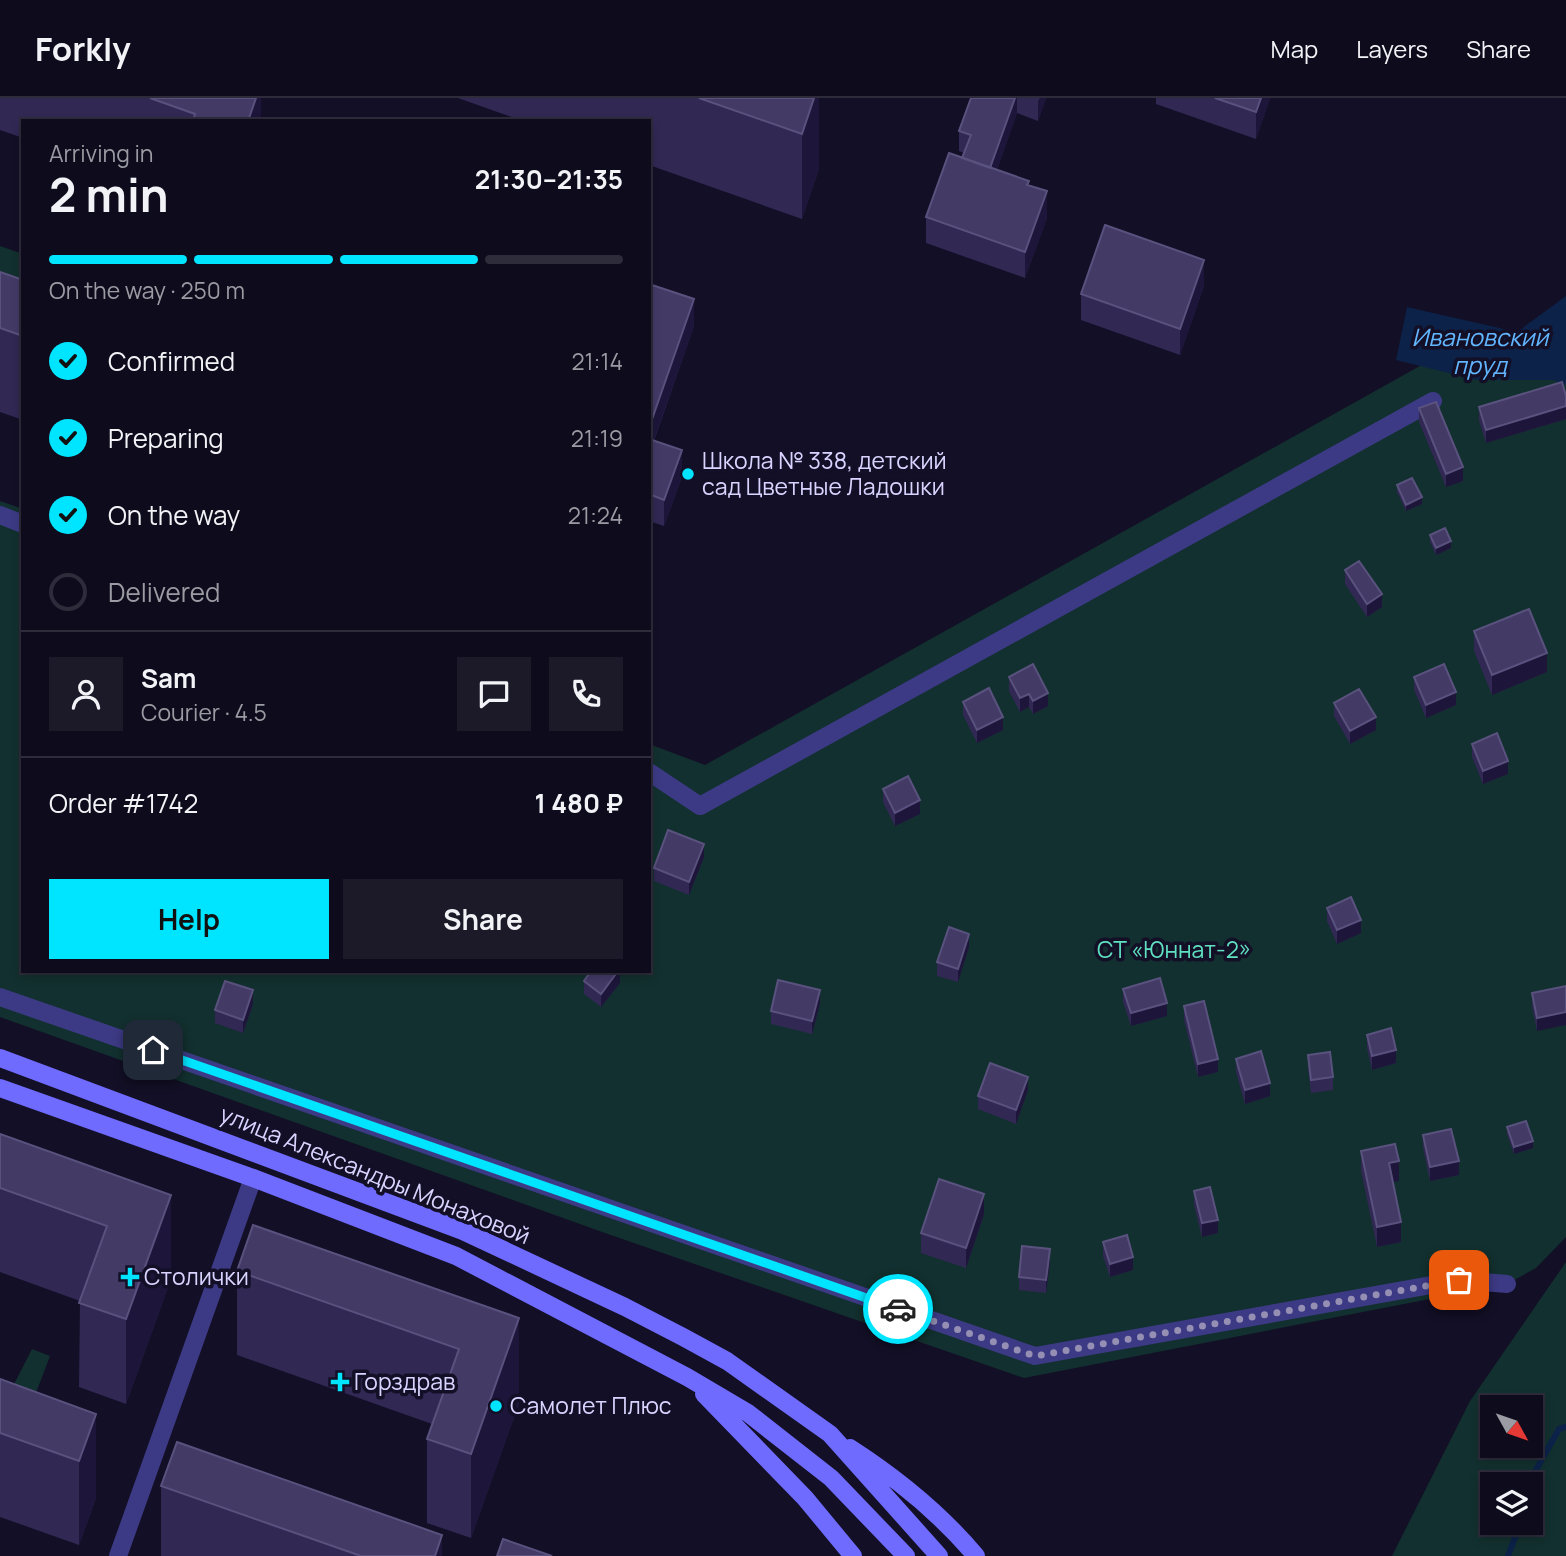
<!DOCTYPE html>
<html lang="en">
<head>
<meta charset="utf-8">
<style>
  body { margin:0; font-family:Manrope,sans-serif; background:#1c1929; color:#f1f3f6; height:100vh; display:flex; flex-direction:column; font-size:26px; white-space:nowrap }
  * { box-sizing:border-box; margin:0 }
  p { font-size:23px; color:#9b9ba3 }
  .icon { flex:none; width:38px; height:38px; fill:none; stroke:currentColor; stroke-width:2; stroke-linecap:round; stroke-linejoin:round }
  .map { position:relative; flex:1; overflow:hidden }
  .panel { position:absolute; left:21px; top:21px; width:630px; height:854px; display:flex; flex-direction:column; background:#0e0b1c; border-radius:0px; box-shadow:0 4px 10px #0003,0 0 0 2px #2e2b3b }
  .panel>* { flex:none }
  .needle { width:46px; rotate:130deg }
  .tools { position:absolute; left:1480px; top:1297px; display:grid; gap:14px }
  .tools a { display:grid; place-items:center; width:63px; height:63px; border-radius:0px; background:#0e0b1c; box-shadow:0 4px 10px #0003,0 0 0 2px #2e2b3b; font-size:35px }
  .pin { position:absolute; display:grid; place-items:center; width:60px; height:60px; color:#fff; margin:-30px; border-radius:14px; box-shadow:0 4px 10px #0006 }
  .courier { position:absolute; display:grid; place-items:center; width:70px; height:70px; margin:-35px; border:5px solid #00e5ff; border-radius:50%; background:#fff; color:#222; box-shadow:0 2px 9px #0007 }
  .headline em { font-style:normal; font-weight:700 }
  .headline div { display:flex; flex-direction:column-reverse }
  .headline { display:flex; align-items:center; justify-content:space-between; height:119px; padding:0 28px }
  h1 { font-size:46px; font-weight:700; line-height:52px }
  .bar { display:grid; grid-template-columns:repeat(4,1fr); gap:10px 7px; align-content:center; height:84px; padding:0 28px }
  .bar i { height:9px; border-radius:5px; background:#2e2b3b }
  .bar .on { background:#00e5ff }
  .bar p { grid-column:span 4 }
  .line { display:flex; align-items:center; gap:18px; padding:0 28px; border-top:2px solid #2e2b3b }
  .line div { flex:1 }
  .round { display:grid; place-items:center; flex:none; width:74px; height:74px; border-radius:0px; background:#1c1929 }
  ol { padding:0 28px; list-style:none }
  li { display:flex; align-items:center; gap:21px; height:77px }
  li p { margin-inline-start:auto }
  li .icon { padding:7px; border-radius:50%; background:#00e5ff; color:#111; stroke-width:4 }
  li:last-child { color:#9b9ba3 }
  li i { width:38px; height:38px; border:4px solid #2e2b3b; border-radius:50% }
  .cta { display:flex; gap:14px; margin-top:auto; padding:14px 28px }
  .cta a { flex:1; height:80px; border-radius:0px; background:#00e5ff; color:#111; font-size:28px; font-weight:700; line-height:80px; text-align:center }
  .cta a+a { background:#1c1929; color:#f1f3f6 }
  header { display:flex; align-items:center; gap:42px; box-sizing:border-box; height:98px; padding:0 35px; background:#0e0b1c; border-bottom:2px solid #2e2b3b }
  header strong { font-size:33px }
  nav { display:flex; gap:38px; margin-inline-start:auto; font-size:24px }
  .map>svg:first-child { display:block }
  .green { fill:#12302f; fill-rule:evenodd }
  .water { fill:#0c2248 }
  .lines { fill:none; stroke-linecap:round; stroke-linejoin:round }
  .stream { stroke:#0c2248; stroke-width:6 }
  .street { stroke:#3d3a85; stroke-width:18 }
  .secondary { stroke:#6f6bff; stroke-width:18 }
  .wall { fill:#312854 }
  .shaded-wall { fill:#1d163a }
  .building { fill:#433a66; stroke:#5a527e; stroke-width:2 }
  .done { stroke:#948fb3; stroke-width:7; stroke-dasharray:0 12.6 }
  .route { stroke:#00e5ff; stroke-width:9 }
  .poi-dot { fill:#00e5ff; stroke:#130f26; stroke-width:2.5 }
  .labels { text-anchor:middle; stroke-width:7; stroke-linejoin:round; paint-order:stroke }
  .poi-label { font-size:23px; fill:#d9d4ff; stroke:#130f26; text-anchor:start }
  .park-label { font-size:23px; fill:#5fe0c0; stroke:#130f26 }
  .street-label { font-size:23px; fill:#d9d4ff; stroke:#130f26 }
  .water-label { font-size:24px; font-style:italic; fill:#62b6ff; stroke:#130f26 }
</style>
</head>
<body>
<header>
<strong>Forkly</strong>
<nav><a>Map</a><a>Layers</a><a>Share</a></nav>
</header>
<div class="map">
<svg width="1566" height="1458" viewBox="0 0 1566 1458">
  <rect width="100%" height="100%" fill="#130f26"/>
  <!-- green -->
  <path class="green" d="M0 148 23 156V211L0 203Z
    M1427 264 1566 280V1139L1536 1170 1507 1186 1024 1280 605 1135 0 919V403L23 411V873H649V646L705 667Z
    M1566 1164V1458H1392L1470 1303ZM1531 1309V1348H1493V1309ZM1531 1386V1424H1493V1386Z
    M32 1251 50 1258 34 1300 11 1292Z"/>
  <!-- water -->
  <path class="water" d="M1566 198V287L1553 282H1477L1396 262 1407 209 1517 234Z"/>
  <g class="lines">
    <!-- stream -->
    <path class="stream" d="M1528 1386 1559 1331 1566 1329
      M1508 1458 1521 1424"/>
    <!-- street -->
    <path class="street" d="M0 417 23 426
      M649 674 700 708 1433 303
      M0 899 1035 1258 1459 1182 1507 1186
      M118 1458 253 1080"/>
    <!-- secondary -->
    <path class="secondary" d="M0 960 463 1133 625 1209 683 1239 727 1263 830 1336 939 1458
      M0 990 253 1080 456 1158 687 1279 748 1315 831 1380 906 1458
      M704 1296 805 1400 853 1458
      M850 1350C898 1381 939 1414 976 1458"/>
  </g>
  <!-- wall -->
  <path class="wall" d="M0 0H261V23H23V40L0 32Z
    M458 0H819V71L802 121 649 67V23H523Z
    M971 0H1046L1038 23 1017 15 997 72 1029 87 1047 120 1025 180 926 145V119L962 60 964 55 959 53V33Z
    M1156 0H1270L1256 41 1156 6Z
    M0 174 23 182V322L0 314Z
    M649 186 694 228 654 343 682 379 664 428 649 423Z
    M1204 188 1180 257 1081 222V196Z
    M1566 298V321L1486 345 1479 323V309Z
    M1419 310 1463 383 1446 389 1419 324Z
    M1397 387 1422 406 1406 413 1397 394Z
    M1430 437 1451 450 1436 457 1430 444Z
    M1345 472 1382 509 1367 519 1345 486Z
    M1474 533 1547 574 1492 597 1474 553Z
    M1009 579 1048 608 1033 616 1029 609 1020 614 1009 593Z
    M1414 579 1456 607 1426 620 1414 592Z
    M963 604 1003 632 977 645 963 617Z
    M1334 605 1376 632 1350 646 1334 618Z
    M1472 646 1508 676 1483 686 1472 659Z
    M883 691 920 716 895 728 883 704Z
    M704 759 689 797 654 783V770Z
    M1327 810 1361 835 1337 846 1327 823Z
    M969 849 958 884 937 878V864Z
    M620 873V885L601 909 584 896V883Z
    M1566 888 1537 933 1532 909V895Z
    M1123 891 1167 918 1131 928 1123 904Z
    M253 906 243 935 215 925V912Z
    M820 906 812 936 771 926V913Z
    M1184 908 1218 974 1198 979 1184 922Z
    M1367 937 1396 965 1372 972 1367 950Z
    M1308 957 1333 979V992L1311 995 1308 970Z
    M1236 961 1270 998 1245 1006 1236 974Z
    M1028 992 1016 1026 978 1011V998Z
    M1507 1029 1533 1050 1514 1056 1507 1036Z
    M0 1036 171 1181 126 1306 79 1289 80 1203 0 1174Z
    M1423 1037 1459 1077 1430 1083 1423 1050Z
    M1361 1053 1399 1083 1393 1084 1401 1144 1377 1149 1361 1073Z
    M1194 1093 1218 1135 1202 1139 1194 1107Z
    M984 1116 966 1170 921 1155V1135Z
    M1103 1144 1133 1172 1110 1179 1103 1158Z
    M1050 1165 1046 1195 1019 1192V1179Z
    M237 1173 519 1220V1305L471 1440 427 1425V1341L432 1326 237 1257Z
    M0 1281 96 1316V1400L79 1447 0 1419Z
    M161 1388 442 1458H161Z"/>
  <!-- shaded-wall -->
  <path class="shaded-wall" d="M256 0H261V23H248Z
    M814 0H819V71L802 121V36Z
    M1015 0H1017V15L989 95V75Z
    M1040 0H1046L1038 23V3Z
    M1261 0H1270L1256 41V14Z
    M1047 93V120L1025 180V154Z
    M1204 162V188L1180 257V231Z
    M694 201V228L649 356V330Z
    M1566 308V321L1486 345V332Z
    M682 352V379L664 428V402Z
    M1463 369V383L1446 389V376Z
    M1422 399V406L1406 413V407Z
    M1451 443V450L1436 457V450Z
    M1382 496V509L1367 519V506Z
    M1547 555V574L1492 597V577Z
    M1456 594V607L1426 620V607Z
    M1048 595V608L1033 616V603Z
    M1029 596V609L1020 614V600Z
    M1003 619V632L977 645V632Z
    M1376 619V632L1350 646V633Z
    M1508 663V676L1483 686V673Z
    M920 702V716L895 728V715Z
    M704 746V759L689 797V784Z
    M1361 822V835L1337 846V832Z
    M969 836V849L958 884V871Z
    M618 873H620V885L601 909V896Z
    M253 892V906L243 935V922Z
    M820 892V906L812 936V923Z
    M1167 905V918L1131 928V915Z
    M1566 914V927L1537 933V920Z
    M1396 952V965L1372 972V958Z
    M1218 961V974L1198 979V966Z
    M1028 979V992L1016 1026V1012Z
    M1270 985V998L1245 1006V992Z
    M1533 1043V1050L1514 1056V1049Z
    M1399 1063V1083L1389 1085V1065Z
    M1459 1063V1077L1430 1083V1069Z
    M984 1096V1116L966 1170V1150Z
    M171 1097V1181L126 1306V1221Z
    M1218 1122V1135L1202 1139V1125Z
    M1401 1124V1144L1377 1149V1129Z
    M1050 1151V1165L1046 1195V1182Z
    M1133 1159V1172L1110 1179V1166Z
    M519 1220V1305L471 1440V1356Z
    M96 1316V1400L79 1447V1363Z
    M442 1437V1458H435Z"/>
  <!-- building -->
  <path class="building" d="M150 0H256L248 23H193L195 16Z
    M699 0H814L802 36Z
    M971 0H1015L990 70 962 60 971 37 959 33Z
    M1215 0H1261L1256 14Z
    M949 55 1029 83 1027 87 1047 93 1025 154 926 119Z
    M1105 127 1204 162 1180 231 1081 196Z
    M0 174 23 182V238L0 230Z
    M649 186 694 201 649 330Z
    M1562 284 1566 298V308L1486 332 1479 309Z
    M1436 304 1463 369 1446 376 1419 310Z
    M649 341 682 352 664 402 649 396Z
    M1412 380 1422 399 1406 407 1397 387Z
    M1445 430 1451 443 1436 450 1430 437Z
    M1359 463 1382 496 1367 506 1345 472Z
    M1529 511 1547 555 1492 577 1474 533Z
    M1033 566 1048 595 1033 603 1029 596 1020 600 1009 579Z
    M1444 566 1456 594 1426 607 1414 579Z
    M989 590 1003 619 977 632 963 604Z
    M1359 591 1376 619 1350 633 1334 605Z
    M1497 635 1508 663 1483 673 1472 646Z
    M908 678 920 702 895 715 883 691Z
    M668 732 704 746 689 784 654 770Z
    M1351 799 1361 822 1337 832 1327 810Z
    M949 829 969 836 958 871 937 864Z
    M591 873H618L601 896 584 883Z
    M1160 880 1167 905 1131 915 1123 891Z
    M778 882 820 892 812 923 771 913Z
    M225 883 253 892 243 922 215 912Z
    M1566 888V914L1537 920 1532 895Z
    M1204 903 1218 961 1198 966 1184 908Z
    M1391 930 1396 952 1372 958 1367 937Z
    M1261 953 1270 985 1245 992 1236 961Z
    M1330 954 1333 979 1311 982 1308 957Z
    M990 965 1028 979 1016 1012 978 998Z
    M1526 1023 1533 1043 1514 1049 1507 1029Z
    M1451 1031 1459 1063 1430 1069 1423 1037Z
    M0 1036 171 1097 126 1221 79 1205 107 1128 0 1090Z
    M1395 1046 1399 1063 1389 1065 1401 1124 1377 1129 1361 1053Z
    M939 1081 984 1096 966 1150 921 1135Z
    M1210 1089 1218 1122 1202 1125 1194 1093Z
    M253 1127 519 1220 471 1356 427 1341 459 1251 237 1173Z
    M1127 1137 1133 1159 1110 1166 1103 1144Z
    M1022 1148 1050 1151 1046 1182 1019 1179Z
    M0 1281 96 1316 79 1363 0 1335Z
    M177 1344 442 1437 435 1458H361L161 1388Z
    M503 1441 552 1458H497Z"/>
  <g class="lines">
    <!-- done -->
    <path class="done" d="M898 1211 1035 1258 1459 1182"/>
    <!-- route -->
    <path class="route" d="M153 952 898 1211"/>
  </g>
  <!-- markers -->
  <g class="poi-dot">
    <circle cx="688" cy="376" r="7"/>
    <path d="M126.5 1168.5h7v7h7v7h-7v7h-7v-7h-7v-7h7z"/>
    <path d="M336.5 1273.5h7v7h7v7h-7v7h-7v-7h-7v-7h7z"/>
    <circle cx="496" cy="1308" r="7"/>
  </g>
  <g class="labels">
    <!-- poi labels -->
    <g class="poi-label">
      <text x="702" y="371">Школа № 338, детский<tspan x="702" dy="26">сад Цветные Ладошки</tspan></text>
      <text x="144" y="1187">Столички</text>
      <text x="354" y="1292">Горздрав</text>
      <text x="510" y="1316">Самолет Плюс</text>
    </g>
    <!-- park labels -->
    <g class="park-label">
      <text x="1174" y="860">СТ «Юннат-2»</text>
    </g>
    <!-- street labels -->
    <g class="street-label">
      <text transform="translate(375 1077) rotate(22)" y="8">улица Александры Монаховой</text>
    </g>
    <!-- water labels -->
    <g class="water-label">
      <text x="1480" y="248">Ивановский<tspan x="1480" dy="28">пруд</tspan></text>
    </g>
  </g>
</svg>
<div class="tools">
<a><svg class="needle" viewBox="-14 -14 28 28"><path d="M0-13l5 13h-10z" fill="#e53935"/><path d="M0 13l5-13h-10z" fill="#9b9ba3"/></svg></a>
<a><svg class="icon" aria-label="layers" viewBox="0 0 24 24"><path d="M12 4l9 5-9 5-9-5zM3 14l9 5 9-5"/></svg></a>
</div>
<div class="pin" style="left:1459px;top:1182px;background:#ea580c"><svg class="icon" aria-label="bag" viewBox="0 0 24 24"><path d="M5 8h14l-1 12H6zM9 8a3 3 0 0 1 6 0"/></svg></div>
<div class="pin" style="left:153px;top:952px;background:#1f2937"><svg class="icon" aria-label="home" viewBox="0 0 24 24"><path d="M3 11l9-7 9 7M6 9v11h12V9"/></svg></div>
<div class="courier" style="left:898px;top:1211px"><svg class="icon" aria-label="car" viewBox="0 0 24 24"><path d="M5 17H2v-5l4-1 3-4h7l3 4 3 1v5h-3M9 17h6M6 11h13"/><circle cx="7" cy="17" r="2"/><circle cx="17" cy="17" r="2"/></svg></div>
<section class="panel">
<div class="headline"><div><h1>2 min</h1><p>Arriving in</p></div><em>21:30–21:35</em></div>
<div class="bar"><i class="on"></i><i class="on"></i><i class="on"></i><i></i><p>On the way · 250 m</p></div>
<ol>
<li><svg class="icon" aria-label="check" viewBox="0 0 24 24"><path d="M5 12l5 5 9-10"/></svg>Confirmed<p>21:14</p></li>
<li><svg class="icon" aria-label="check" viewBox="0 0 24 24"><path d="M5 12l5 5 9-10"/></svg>Preparing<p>21:19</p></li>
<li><svg class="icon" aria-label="check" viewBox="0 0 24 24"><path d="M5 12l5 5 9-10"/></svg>On the way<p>21:24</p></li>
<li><i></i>Delivered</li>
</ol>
<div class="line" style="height:126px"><a class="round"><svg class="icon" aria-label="person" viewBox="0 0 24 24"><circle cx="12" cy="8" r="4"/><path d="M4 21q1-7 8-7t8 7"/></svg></a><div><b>Sam</b><p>Courier · 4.5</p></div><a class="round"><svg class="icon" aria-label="chat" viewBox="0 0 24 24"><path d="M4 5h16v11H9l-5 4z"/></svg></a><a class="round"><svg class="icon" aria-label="phone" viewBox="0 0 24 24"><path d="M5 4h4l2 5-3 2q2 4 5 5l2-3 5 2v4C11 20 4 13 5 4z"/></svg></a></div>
<div class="line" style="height:91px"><div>Order #1742</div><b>1 480 ₽</b></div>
<div class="cta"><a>Help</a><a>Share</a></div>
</section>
</div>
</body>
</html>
